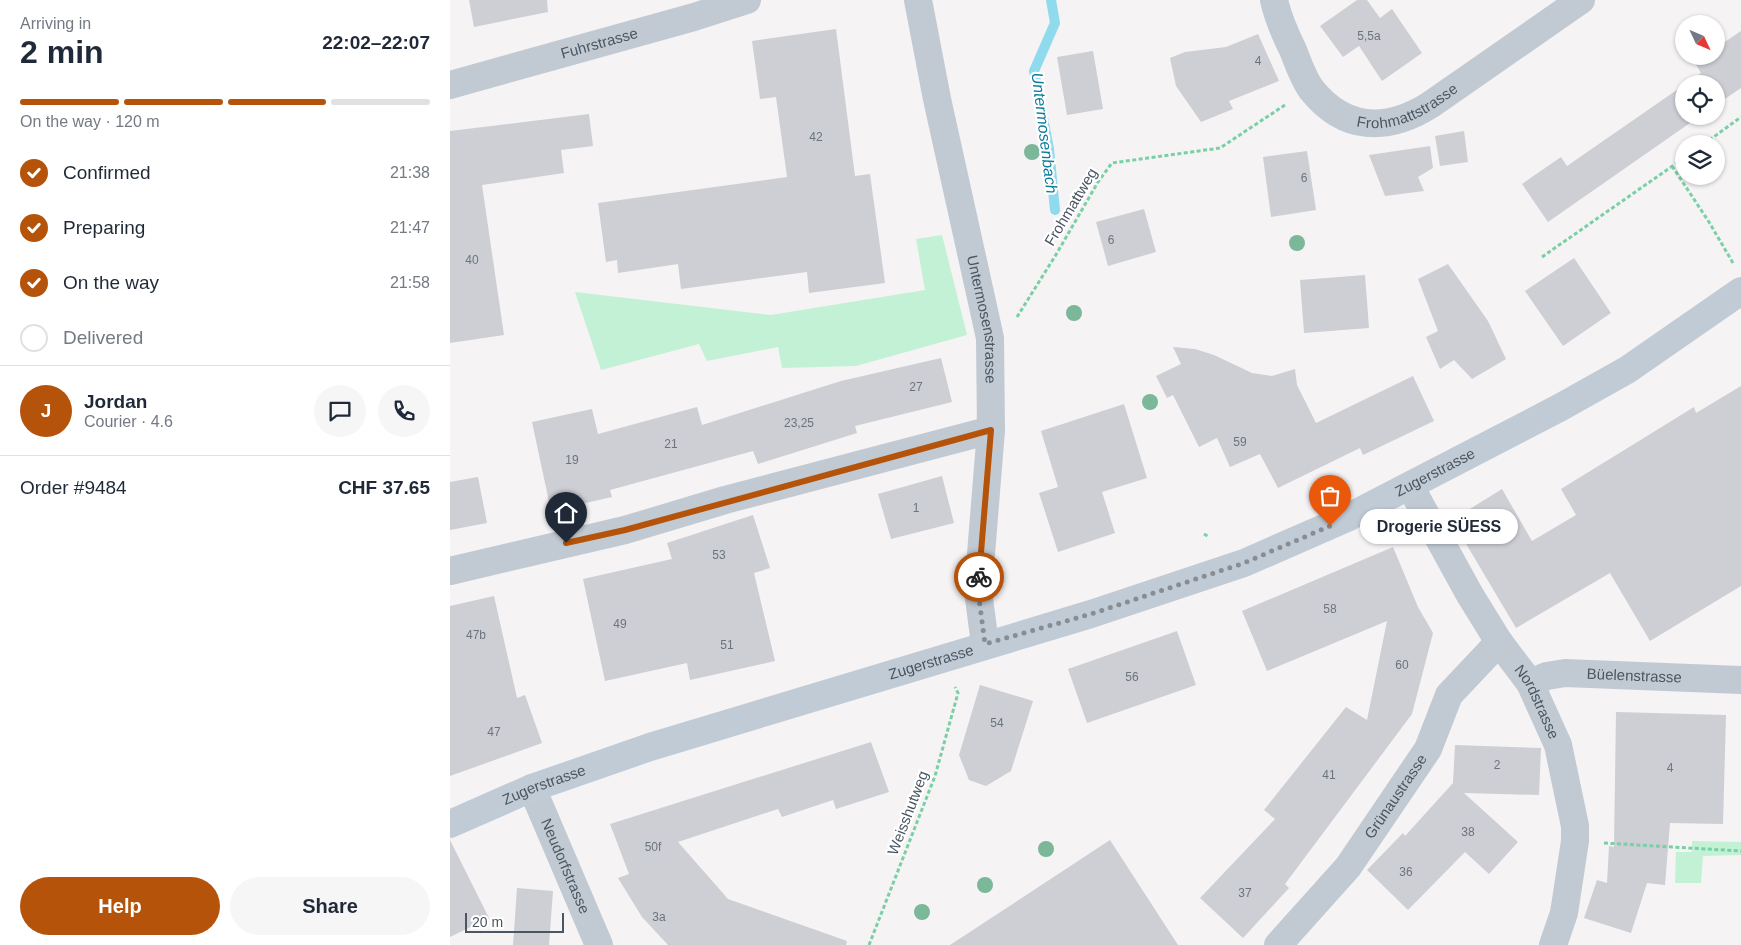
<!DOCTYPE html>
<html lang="en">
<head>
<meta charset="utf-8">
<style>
  body { margin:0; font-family:Arial,sans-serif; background:#f6f6f7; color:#1f2937; height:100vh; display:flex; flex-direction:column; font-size:19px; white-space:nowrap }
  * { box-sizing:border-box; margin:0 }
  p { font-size:16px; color:#747a83 }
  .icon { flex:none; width:28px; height:28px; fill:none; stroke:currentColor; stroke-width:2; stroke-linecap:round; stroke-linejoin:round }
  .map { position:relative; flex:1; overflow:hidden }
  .drawer { display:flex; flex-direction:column; background:#fff; width:450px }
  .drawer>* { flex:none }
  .needle { width:32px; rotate:134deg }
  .controls { position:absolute; left:1225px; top:15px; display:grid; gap:10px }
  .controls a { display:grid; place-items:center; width:50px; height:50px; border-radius:50%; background:#fff; box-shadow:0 1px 4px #0004; font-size:25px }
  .scale { position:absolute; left:15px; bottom:12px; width:99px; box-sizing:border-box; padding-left:5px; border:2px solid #4a5661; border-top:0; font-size:14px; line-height:18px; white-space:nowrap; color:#4a5661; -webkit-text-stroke:4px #fff; paint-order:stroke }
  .pin { position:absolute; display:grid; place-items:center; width:42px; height:42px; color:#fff; margin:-51px -21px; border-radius:50% 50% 50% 0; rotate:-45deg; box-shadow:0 0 5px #0007 }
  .pin .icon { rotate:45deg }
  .courier { position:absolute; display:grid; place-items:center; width:50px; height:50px; margin:-25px; border:4px solid #b45309; border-radius:50%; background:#fff; color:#222; box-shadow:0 1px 6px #0007 }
  .bubble { position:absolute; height:35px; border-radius:18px; background:#fff; box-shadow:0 1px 4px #0004; font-size:16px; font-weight:700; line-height:35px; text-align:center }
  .overview em { font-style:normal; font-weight:700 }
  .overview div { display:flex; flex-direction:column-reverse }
  .overview { display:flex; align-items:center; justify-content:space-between; height:85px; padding:0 20px }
  h1 { font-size:32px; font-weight:700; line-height:38px }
  .bar { display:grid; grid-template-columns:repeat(4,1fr); gap:8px 5px; align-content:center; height:60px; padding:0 20px }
  .bar i { height:6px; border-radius:4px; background:#e0e1e3 }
  .bar .current { background:#b45309 }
  .bar p { grid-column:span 4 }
  .line { display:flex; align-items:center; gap:12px; padding:0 20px; border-top:1px solid #e0e1e3 }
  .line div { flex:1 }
  .round { display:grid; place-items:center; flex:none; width:52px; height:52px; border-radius:26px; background:#f6f6f7 }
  ol { padding:0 20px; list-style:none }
  li { display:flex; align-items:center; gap:15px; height:55px }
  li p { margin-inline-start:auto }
  li .icon { padding:5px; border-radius:50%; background:#b45309; color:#fff; stroke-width:4 }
  li:last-child { color:#747a83 }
  li i { width:28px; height:28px; border:2px solid #e0e1e3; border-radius:50% }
  .button { display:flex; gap:10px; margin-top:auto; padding:10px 20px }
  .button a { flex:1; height:58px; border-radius:30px; background:#b45309; color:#fff; font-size:20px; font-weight:700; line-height:58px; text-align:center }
  .button a+a { background:#f6f6f7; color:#1f2937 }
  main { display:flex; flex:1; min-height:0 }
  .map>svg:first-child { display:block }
  .green { fill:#c3f1d5 }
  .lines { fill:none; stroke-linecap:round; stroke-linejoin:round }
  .stream { stroke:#90daee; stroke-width:10 }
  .building { fill:#cdcfd5 }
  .path { stroke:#7ad0a6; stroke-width:3; stroke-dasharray:4 2.5; stroke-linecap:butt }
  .minor { stroke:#c1cad2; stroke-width:28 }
  .secondary { stroke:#c1cbd6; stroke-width:28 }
  .tree { fill:#7bb799 }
  .done { stroke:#868d94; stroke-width:5; stroke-dasharray:0 9 }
  .route { stroke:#b45309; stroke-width:6 }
  .labels { text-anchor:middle; stroke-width:4.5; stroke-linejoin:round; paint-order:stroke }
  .number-label { font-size:12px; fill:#6b747e }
  .street-label { font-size:15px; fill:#4a5661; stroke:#fff }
  .water-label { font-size:16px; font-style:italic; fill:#0c7c9b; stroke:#fff }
</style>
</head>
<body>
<main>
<section class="drawer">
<div class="overview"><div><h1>2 min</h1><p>Arriving in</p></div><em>22:02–22:07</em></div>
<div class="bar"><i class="current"></i><i class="current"></i><i class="current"></i><i></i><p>On the way · 120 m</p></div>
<ol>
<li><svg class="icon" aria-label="check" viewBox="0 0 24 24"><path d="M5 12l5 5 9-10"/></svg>Confirmed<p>21:38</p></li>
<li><svg class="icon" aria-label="check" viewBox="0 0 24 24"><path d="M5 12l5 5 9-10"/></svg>Preparing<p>21:47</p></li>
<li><svg class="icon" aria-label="check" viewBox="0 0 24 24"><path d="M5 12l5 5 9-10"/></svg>On the way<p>21:58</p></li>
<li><i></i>Delivered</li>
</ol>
<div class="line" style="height:90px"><b class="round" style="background:#b45309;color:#fff">J</b><div><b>Jordan</b><p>Courier · 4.6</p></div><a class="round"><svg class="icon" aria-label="chat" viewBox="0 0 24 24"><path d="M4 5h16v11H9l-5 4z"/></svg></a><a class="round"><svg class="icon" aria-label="phone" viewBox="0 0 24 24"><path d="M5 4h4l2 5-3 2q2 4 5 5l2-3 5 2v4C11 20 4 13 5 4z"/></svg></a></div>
<div class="line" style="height:65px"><div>Order #9484</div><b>CHF 37.65</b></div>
<div class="button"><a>Help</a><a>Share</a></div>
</section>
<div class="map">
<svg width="1291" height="945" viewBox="0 0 1291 945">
  <rect width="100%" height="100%" fill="#f5f3f3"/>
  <!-- green -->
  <path class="green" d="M492 235 517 335 406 366 332 368 328 347 257 361 249 344 151 370 125 292 321 315 475 290 466 239Z
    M1242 841 1291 842V855L1253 856 1251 883H1225L1226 852H1242Z"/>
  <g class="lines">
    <!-- stream -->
    <path class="stream" d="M601 0 605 23 584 71 599 149 605 210"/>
  </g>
  <!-- building -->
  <path class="building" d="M19 0H97L98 12 24 27Z
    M907 0H917L930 18 942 9 972 53 932 81 909 46 893 57 870 26Z
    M386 29 405 176 420 174 435 283 359 293 357 272 231 289 228 264 168 273 167 260 156 262 148 203 337 177 326 97 310 99 302 41Z
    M1291 31V88L1266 105V84H1235L1251 73 1245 63 1255 56H1266V48Z
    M808 34 829 81 779 101 783 109 751 122 726 86 720 58 735 52 776 47Z
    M643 51 653 109 617 115 607 57Z
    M1234 85V116H1250L1098 222 1072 184 1111 157 1117 166Z
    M139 114 143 146 111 150 114 173 32 185 54 335 0 343V131Z
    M1014 131 1018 162 990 166 985 136Z
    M980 146 983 168 968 177 974 191 935 196 919 155Z
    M857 151 866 210 821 217 813 157Z
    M694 209 706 252 658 266 646 222Z
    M1124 258 1161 313 1113 346 1075 291Z
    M998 264 1038 321 1056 359 1022 379 1004 360 990 369 976 337 988 331 968 279Z
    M915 275 919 328 854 333 850 280Z
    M723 347 745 349 764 355 802 373 822 376 845 369 847 385 866 423 963 376 984 421 913 455 910 448 828 488 810 454 780 467 767 438 749 447 723 395 717 398 706 376 731 364Z
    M491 358 502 402 405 426 407 433 308 464 303 451 160 490 162 497 101 511 82 422 142 409 148 434 247 407 252 425 391 381Z
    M1291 386V586L1200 641 1160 573 1066 628 1002 520 1052 489 1082 541 1126 515 1111 489 1244 407 1246 413Z
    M674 404 697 478 652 492 665 533 608 552 589 493 608 487 591 431Z
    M492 476 504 523 441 539 428 494Z
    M28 477 37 523 0 530V482Z
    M303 515 320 568 304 573 325 661 240 680 237 663 155 681 133 579 222 559 217 543Z
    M943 547 968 607 983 633 962 714 835 884 839 888 793 938 750 898 825 819 814 810 896 707 917 720 937 621 817 671 792 611Z
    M44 596 67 698 75 695 92 743 0 776V606Z
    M727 631 746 685 637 723 618 669Z
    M530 685 583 701 561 771 536 786 519 780 509 755Z
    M1166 712 1276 715 1273 824 1220 823 1215 885 1197 883 1181 933 1134 918 1147 880 1157 883 1159 846 1164 847Z
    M421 742 439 792 386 809 383 800 332 817 328 809 228 842 278 899 397 941 396 945H218L192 917 168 878 179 874 160 824Z
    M1005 745 1091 748 1089 795 1014 793 1068 842 1039 874 1015 852 958 910 917 870 953 833 955 836 1003 783Z
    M0 840 39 918 0 937Z
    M660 840 728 945H500Z
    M67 888 103 891 99 945H63Z"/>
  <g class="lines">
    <!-- path -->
    <path class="path" d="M1254 144 1291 117
      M1222 166 1259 222 1283 263
      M1092 257 1234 158
      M567 317 607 253 648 182 662 163 770 148 835 105
      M871 490 881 484
      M754 534 759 537
      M1154 843 1291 851
      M419 945 485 776 508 693 505 687"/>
    <!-- minor -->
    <g class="minor">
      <path id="s1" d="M468 0 487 99 540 338 541 430 528 591 535 644"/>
      <path id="s2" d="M824 0C828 18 835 34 843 50 848 63 853 78 861 89 894 131 937 132 980 105L1131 0"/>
      <path id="s3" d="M0 85 244 17 297 0"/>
      <path id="s4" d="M960 486 1020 595 1049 642 1080 683 1108 745 1125 826V841L1114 913 1103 945"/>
      <path d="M0 571 175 530 275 500 541 430"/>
      <path id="s5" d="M1080 683 1097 676 1115 673 1291 680"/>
      <path id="s6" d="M82 788 149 945"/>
      <path id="s7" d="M828 945 898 867 978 749 999 695 1049 642"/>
    </g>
    <!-- secondary -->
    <path class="secondary" id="s8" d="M0 824 82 788 200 747 641 614 794 563 897 518 1111 407 1177 370 1291 291"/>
  </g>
  <!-- trees -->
  <g class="tree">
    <circle cx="582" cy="152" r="8"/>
    <circle cx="847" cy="243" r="8"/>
    <circle cx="624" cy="313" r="8"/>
    <circle cx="700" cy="402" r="8"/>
    <circle cx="596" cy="849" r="8"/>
    <circle cx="535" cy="885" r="8"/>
    <circle cx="472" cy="912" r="8"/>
  </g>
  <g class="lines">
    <!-- done -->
    <path class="done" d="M529 577 528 591 535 644 641 614 794 563 880 526"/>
    <!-- route -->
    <path class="route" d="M116 543 175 530 541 430 529 577"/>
  </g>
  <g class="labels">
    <!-- number labels -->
    <g class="number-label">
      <text x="919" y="40">5,5a</text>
      <text x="808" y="65">4</text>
      <text x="366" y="141">42</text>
      <text x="854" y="182">6</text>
      <text x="661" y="244">6</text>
      <text x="22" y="264">40</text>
      <text x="466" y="391">27</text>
      <text x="349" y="427">23,25</text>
      <text x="790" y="446">59</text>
      <text x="221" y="448">21</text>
      <text x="122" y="464">19</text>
      <text x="466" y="512">1</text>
      <text x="269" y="559">53</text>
      <text x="880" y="613">58</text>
      <text x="170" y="628">49</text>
      <text x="26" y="639">47b</text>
      <text x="277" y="649">51</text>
      <text x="952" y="669">60</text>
      <text x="682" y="681">56</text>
      <text x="547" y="727">54</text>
      <text x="44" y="736">47</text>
      <text x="1047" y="769">2</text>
      <text x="1220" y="772">4</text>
      <text x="879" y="779">41</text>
      <text x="1018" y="836">38</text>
      <text x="203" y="851">50f</text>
      <text x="956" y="876">36</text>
      <text x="795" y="897">37</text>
      <text x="209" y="921">3a</text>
    </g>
    <!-- street labels -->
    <g class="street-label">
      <text dy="5" stroke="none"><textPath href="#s3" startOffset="155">Fuhrstrasse</textPath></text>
      <text dy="5" stroke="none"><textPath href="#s2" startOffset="208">Frohmattstrasse</textPath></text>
      <text transform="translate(621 207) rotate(-59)" y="5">Frohmattweg</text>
      <text dy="5" stroke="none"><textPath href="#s1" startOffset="326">Untermosenstrasse</textPath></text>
      <text dy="5" stroke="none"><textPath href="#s8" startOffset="1048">Zugerstrasse</textPath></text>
      <text dy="5" stroke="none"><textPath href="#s8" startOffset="508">Zugerstrasse</textPath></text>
      <text dy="5" stroke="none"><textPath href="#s5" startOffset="106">Büelenstrasse</textPath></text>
      <text dy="5" stroke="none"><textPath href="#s4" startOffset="251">Nordstrasse</textPath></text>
      <text dy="5" stroke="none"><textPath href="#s8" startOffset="102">Zugerstrasse</textPath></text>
      <text dy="5" stroke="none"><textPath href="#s7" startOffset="190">Grünaustrasse</textPath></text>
      <text transform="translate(458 813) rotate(-69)" y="5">Weisshutweg</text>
      <text dy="5" stroke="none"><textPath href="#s6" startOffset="85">Neudorfstrasse</textPath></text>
    </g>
    <!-- water labels -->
    <g class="water-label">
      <text transform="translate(595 133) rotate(83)" y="6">Untermosenbach</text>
    </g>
  </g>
</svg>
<div class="controls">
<a><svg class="needle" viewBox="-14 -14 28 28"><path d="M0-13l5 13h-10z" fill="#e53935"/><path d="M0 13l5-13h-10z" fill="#747a83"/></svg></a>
<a><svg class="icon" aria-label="locate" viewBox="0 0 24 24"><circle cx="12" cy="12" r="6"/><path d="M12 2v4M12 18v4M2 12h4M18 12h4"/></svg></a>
<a><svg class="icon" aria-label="layers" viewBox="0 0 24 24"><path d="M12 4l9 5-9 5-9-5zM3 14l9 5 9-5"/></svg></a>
</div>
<div class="scale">20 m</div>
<div class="pin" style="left:880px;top:526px;background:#ea580c"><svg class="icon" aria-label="bag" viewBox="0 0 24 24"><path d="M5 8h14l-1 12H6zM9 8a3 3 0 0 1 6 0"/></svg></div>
<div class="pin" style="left:116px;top:543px;background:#1f2937"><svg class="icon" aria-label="home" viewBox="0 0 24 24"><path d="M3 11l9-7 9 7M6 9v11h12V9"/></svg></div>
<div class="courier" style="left:529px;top:577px"><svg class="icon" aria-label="bike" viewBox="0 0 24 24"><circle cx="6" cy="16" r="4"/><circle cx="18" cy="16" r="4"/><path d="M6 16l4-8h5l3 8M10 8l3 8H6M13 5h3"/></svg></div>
<div class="bubble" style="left:910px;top:509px;width:158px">Drogerie SÜESS</div>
</div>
</main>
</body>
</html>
